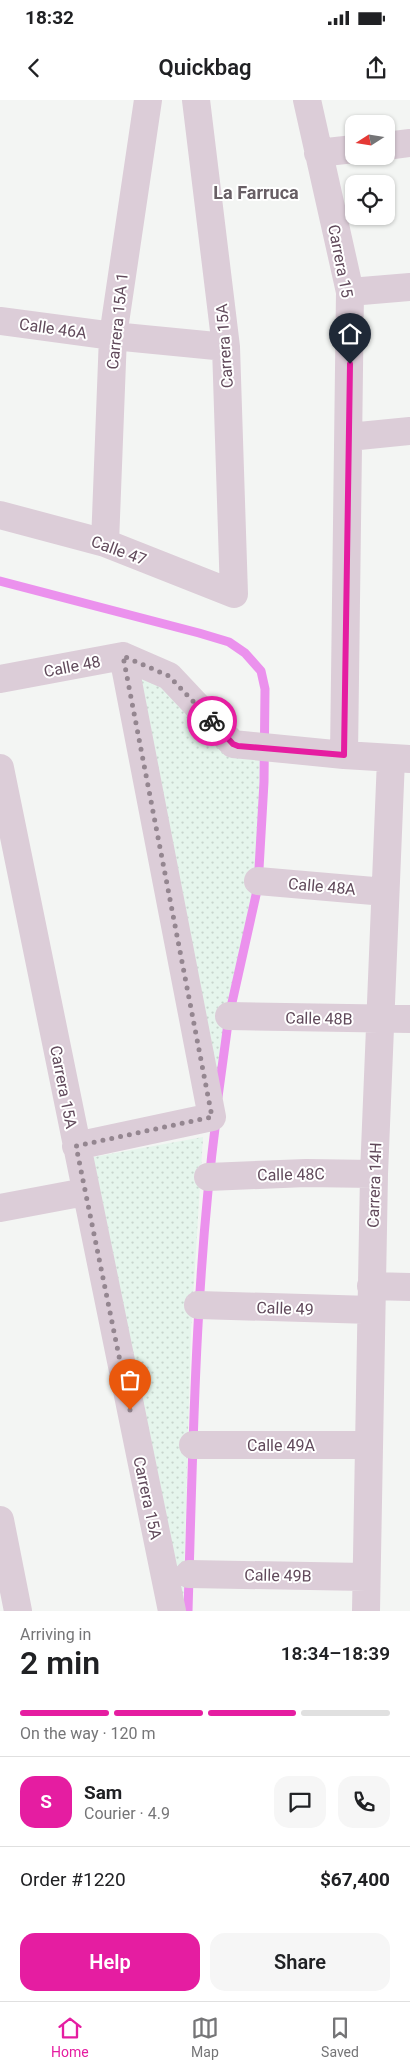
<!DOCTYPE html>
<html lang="en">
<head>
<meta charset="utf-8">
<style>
  body { margin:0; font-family:Roboto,sans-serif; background:#f6f6f6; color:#202124; height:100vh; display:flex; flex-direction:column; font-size:19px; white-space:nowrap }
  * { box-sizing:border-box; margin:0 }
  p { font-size:16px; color:#757577 }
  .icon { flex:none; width:28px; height:28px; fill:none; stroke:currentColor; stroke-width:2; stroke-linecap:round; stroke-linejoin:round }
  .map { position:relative; height:1511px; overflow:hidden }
  .details { display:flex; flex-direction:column; background:#fff; flex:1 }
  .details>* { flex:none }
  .needle { width:32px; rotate:258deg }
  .buttons { position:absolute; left:345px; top:15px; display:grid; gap:10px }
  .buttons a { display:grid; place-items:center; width:50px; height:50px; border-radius:10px; background:#fff; box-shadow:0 1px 4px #0004; font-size:25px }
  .pin { position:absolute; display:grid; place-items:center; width:42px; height:42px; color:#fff; margin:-51px -21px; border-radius:50% 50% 50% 0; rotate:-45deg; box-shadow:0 0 5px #0007 }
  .pin .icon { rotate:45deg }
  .courier { position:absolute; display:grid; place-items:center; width:50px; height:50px; margin:-25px; border:4px solid #e51da1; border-radius:50%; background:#fff; color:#222; box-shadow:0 1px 6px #0007 }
  .head em { font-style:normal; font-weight:600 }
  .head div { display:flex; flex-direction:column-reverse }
  .head { display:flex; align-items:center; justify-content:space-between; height:85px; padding:0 20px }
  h1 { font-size:32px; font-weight:600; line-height:38px }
  .bar { display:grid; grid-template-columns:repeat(4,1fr); gap:8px 5px; align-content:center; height:60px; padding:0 20px }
  .bar i { height:6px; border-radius:4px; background:#e0e0e0 }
  .bar .current { background:#e51da1 }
  .bar p { grid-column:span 4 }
  .line { display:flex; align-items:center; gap:12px; padding:0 20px; border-top:1px solid #e0e0e0 }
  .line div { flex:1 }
  .round { display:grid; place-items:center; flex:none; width:52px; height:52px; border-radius:15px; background:#f6f6f6 }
  .cta { display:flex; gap:10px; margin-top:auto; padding:10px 20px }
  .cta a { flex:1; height:58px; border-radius:15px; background:#e51da1; color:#fff; font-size:20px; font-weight:600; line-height:58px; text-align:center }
  .cta a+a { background:#f6f6f6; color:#202124 }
  .status { display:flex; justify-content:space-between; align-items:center; height:35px; padding:0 25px; background:#fff; direction:ltr }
  .status svg { height:14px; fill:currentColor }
  header { display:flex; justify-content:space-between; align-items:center; height:65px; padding:0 20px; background:#fff; font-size:22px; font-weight:600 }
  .menu { display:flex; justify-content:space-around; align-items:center; height:70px; border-top:1px solid #e0e0e0; background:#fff; font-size:14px; color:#757577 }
  .menu a { display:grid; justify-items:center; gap:2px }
  .menu .current { color:#e51da1 }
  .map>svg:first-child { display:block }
  .sand { fill:url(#sand-dots) }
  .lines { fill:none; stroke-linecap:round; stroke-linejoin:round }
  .stream { stroke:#eb91ed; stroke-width:9 }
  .minor { stroke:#dccdd8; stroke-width:28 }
  .done { stroke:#948690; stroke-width:5; stroke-dasharray:0 9 }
  .route { stroke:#e51da1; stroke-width:6 }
  .labels { text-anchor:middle; stroke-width:4; stroke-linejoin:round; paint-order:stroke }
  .street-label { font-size:16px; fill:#614a5b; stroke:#fff }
  .neighbourhood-label { font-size:18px; font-weight:bold; fill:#685f65; stroke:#fff }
</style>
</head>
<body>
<div class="status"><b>18:32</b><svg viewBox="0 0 49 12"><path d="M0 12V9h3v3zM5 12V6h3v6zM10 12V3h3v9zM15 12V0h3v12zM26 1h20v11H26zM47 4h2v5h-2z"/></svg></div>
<header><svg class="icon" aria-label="back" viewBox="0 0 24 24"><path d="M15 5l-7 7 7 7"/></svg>Quickbag<svg class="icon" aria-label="share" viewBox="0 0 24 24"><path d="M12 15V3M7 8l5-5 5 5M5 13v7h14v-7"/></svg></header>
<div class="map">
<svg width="410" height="1511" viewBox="0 0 410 1511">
  <defs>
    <pattern id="sand-dots" width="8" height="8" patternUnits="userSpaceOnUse" patternTransform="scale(1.25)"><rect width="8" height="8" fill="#e5f5ec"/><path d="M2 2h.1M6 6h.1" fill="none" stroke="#c7d4cd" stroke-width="1.8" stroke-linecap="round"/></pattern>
  </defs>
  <rect width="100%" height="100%" fill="#f3f5f3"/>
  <!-- sand -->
  <path class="sand" d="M127 564 262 652 255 785 225 922 215 1001Z
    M203 1037 191 1231 183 1511 88 1058Z"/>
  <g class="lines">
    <!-- stream -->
    <path class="stream" d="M0 481 199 533 229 542 245 553 261 571 265 589 264 682 258 786 229 916 218 997
      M188 1511C193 1347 195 1183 216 1020"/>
    <!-- minor -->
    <path class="minor" d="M307 0 350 192 344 655
      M386 46 410 43
      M318 53 354 49
      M350 192 410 187
      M0 221 113 236 226 247
      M349 337 410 331
      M0 415 105 443 234 494 226 247 196 0
      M105 443 113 236 148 0
      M0 579 123 556 169 576 233 644 344 655 410 659
      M0 668 172 1511
      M258 781 385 792
      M229 916 410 919
      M76 1046 212 1017 123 556
      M208 1077 306 1073 374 1074
      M0 1108 85 1092
      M371 1186 410 1187
      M198 1205 371 1210
      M193 1345H369
      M0 1420 18 1511
      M189 1474 366 1477
      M366 1511 374 1074 391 659"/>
  </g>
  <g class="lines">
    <!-- done -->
    <path class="done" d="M130 1310 76 1046 212 1017 123 556 169 576 212 621"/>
    <!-- route -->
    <path class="route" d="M212 621 233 644 238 646 344 655 350 264"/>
  </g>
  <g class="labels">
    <!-- street labels -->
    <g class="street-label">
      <text transform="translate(341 161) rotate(79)" y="6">Carrera 15</text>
      <text transform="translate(117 221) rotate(-84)" y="6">Carrera 15A 1</text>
      <text transform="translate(53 228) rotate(8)" y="6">Calle 46A</text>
      <text transform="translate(224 246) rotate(-94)" y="6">Carrera 15A</text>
      <text transform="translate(119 450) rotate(20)" y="6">Calle 47</text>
      <text transform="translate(72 566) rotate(-11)" y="6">Calle 48</text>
      <text transform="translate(322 786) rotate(5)" y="6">Calle 48A</text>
      <text transform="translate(319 918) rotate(1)" y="6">Calle 48B</text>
      <text transform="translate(64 987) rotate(79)" y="6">Carrera 15A</text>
      <text transform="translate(291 1074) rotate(-1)" y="6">Calle 48C</text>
      <text transform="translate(374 1085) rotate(-88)" y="6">Carrera 14H</text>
      <text transform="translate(285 1208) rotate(2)" y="6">Calle 49</text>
      <text x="281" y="1351">Calle 49A</text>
      <text transform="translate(148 1398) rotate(78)" y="6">Carrera 15A</text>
      <text transform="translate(278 1475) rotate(1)" y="6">Calle 49B</text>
    </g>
    <!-- neighbourhood labels -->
    <g class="neighbourhood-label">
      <text x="256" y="99">La Farruca</text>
    </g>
  </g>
</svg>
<div class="buttons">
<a><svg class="needle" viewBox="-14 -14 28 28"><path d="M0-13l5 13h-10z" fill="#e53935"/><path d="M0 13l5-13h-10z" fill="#757577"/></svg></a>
<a><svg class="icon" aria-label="locate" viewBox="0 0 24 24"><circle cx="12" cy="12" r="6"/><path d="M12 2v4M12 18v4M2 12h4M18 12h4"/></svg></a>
</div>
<div class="pin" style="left:130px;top:1310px;background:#ea580c"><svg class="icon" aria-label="bag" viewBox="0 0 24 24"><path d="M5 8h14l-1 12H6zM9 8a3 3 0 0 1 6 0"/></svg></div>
<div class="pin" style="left:350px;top:264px;background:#1f2937"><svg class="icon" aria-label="home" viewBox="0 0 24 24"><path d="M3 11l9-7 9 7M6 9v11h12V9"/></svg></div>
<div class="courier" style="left:212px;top:621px"><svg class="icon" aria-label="bike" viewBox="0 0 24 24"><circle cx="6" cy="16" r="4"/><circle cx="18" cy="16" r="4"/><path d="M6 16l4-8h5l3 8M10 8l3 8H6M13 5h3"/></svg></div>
</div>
<section class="details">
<div class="head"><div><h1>2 min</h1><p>Arriving in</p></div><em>18:34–18:39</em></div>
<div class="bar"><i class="current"></i><i class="current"></i><i class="current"></i><i></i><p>On the way · 120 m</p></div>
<div class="line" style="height:90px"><b class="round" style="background:#e51da1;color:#fff">S</b><div><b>Sam</b><p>Courier · 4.9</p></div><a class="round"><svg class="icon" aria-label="chat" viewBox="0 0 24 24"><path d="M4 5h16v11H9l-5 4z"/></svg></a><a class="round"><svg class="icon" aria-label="phone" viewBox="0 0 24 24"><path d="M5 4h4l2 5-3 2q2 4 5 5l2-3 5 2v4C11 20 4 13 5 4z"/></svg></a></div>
<div class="line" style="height:65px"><div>Order #1220</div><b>$67,400</b></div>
<div class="cta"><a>Help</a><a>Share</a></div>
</section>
<nav class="menu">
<a class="current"><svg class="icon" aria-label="home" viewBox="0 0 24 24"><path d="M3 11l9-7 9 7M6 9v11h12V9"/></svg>Home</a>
<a><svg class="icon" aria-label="map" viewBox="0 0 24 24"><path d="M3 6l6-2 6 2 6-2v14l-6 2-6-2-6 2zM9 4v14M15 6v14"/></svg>Map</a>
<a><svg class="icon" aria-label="saved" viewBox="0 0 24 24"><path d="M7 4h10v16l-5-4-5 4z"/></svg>Saved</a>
</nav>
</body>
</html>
